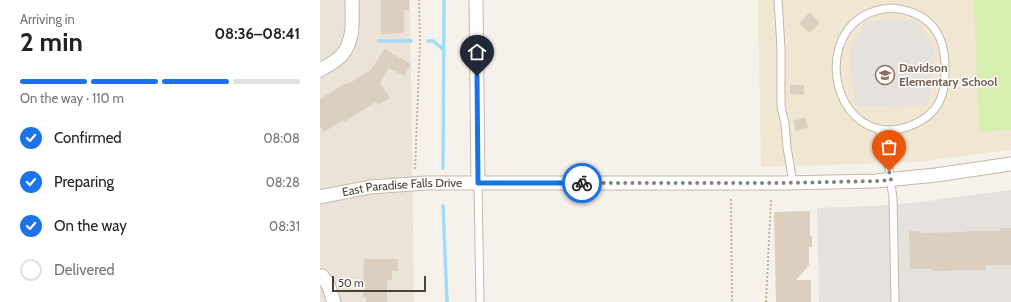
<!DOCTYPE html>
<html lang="en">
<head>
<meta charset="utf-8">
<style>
  body { margin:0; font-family:Cabin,sans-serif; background:#f2f2f2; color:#222; height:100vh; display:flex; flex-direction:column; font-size:15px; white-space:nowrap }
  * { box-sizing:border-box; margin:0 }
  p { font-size:13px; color:#767676 }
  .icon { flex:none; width:22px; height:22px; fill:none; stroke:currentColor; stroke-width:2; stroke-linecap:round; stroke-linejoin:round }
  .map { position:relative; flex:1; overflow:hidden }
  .sheet { display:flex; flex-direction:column; background:#fff; width:320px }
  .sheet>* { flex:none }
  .scale { position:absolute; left:12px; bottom:10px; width:94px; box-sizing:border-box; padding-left:4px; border:2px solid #4c4236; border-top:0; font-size:11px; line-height:14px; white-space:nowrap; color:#4c4236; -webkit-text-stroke:3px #fff; paint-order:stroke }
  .pin { position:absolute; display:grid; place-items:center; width:34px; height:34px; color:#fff; margin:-41px -17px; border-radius:50% 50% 50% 0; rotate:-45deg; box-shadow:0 0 4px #0007 }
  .pin .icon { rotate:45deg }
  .courier { position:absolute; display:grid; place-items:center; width:40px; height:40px; margin:-20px; border:3px solid #1a73e8; border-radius:50%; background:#fff; color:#222; box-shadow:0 1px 5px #0007 }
  .head em { font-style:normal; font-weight:700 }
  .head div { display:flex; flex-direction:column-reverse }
  .head { display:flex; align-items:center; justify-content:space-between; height:68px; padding:0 20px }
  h1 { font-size:26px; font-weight:700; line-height:30px }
  .bar { display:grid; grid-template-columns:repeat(4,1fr); gap:6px 4px; align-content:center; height:48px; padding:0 20px }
  .bar i { height:5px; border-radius:3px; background:#e0e0e0 }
  .bar .active { background:#1a73e8 }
  .bar p { grid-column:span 4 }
  ol { padding:0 20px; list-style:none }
  li { display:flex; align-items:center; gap:12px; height:44px }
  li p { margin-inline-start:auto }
  li .icon { padding:4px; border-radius:50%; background:#1a73e8; color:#fff; stroke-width:4 }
  li:last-child { color:#767676 }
  li i { width:22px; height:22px; border:2px solid #e0e0e0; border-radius:50% }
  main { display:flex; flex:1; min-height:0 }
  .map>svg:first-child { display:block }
  .residential { fill:#ebe3d7 }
  .education { fill:#f1e6d2 }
  .green { fill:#d7efae }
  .parking { fill:#e5e2de }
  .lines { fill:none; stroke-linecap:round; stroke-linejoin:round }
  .stream { stroke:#a0dcf9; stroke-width:3.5 }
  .building { fill:#ddcfc0 }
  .lane-casing { stroke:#c3b9ab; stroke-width:9 }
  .street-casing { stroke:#c3b9ab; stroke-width:15 }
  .path { stroke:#c7b39a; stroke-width:2; stroke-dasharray:2 2; stroke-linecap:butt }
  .lane { stroke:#fff; stroke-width:7 }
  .street { stroke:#fff; stroke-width:13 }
  .done { stroke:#887f75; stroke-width:4; stroke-dasharray:0 7.2 }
  .route { stroke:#1a73e8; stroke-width:5 }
  .labels { text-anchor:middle; stroke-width:3; stroke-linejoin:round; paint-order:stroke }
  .education-label { font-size:12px; font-weight:bold; fill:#785e54; stroke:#fff; text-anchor:start }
  .street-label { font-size:12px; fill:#4c4236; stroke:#fff }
</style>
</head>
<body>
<main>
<section class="sheet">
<div class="head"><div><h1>2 min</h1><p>Arriving in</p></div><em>08:36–08:41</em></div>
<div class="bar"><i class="active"></i><i class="active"></i><i class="active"></i><i></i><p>On the way · 110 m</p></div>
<ol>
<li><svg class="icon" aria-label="check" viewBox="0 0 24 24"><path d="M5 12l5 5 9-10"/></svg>Confirmed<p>08:08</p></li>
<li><svg class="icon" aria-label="check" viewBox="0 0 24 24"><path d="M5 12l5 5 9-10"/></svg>Preparing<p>08:28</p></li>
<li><svg class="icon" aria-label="check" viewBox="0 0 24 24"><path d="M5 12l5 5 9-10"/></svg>On the way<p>08:31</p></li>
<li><i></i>Delivered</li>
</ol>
</section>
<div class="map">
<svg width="691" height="302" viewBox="0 0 691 302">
  <rect width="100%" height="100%" fill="#f6f1ea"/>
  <!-- residential -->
  <path class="residential" d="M0 0H90L94 302H0Z"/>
  <!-- education -->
  <path class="education" d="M438 0H691V150L594 162 441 167Z"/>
  <!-- green -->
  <path class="green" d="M654 0H691V130L659 132Z"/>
  <!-- parking -->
  <path class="parking" d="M597 20 613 48V70L608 105 535 106 531 70V49L546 21Z
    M691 190V302H499L497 208 555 206 592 203Z"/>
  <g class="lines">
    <!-- stream -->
    <path class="stream" d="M59 41H91
      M108 41H113L124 50
      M123 168 124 0
      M123 206 127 302"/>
  </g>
  <!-- building -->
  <path class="building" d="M61 0H89V10H84V33L61 34Z
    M490 12 500 23 489 33 479 23Z
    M64 49 91 64 84 76 69 68 60 83 70 98 58 105 56 102 24 122 23 120 4 132 0 126V99L24 84 27 83 28 84 51 70Z
    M470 85H484V95L470 94Z
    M485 117 488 127 476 131 473 121Z
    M490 211V236H492V247H489V265L476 280H491V302H456L454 212Z
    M680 228H691V265H666V270H630V271H612V269H590L589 231H599V233L646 232V231H680Z
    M44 259H78V271H72V280H67V302H46V297H43Z"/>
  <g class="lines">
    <defs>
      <path id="lane" d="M458 0 461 48V106L465 124 467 147 473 183
        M571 8C607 11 625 31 625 67 626 95 619 114 592 125 585 128 577 130 569 130 514 129 498 47 540 18 550 11 560 9 571 8Z
        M560 129 562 156 568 163 573 198 575 302
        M568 163 571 155 572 142 577 129
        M158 183 160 302"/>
      <g id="street">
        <path d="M156 0 158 183"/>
        <path d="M0 70C7 66 15 62 21 56 35 41 32 19 32 0"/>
        <path id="s1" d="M0 197 50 187 106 183H465L556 181 616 175 691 164"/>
        <path d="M2 276 8 284 14 302"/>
      </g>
    </defs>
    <!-- lane casing -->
    <use href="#lane" class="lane-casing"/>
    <!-- street casing -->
    <use href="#street" class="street-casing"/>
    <!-- path -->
    <path class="path" d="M95 169 100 42 99 0
      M411 199 412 302
      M446 302 451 199"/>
    <!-- lane -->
    <use href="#lane" class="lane"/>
    <!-- street -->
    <use href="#street" class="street"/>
  </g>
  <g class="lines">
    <!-- done -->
    <path class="done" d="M262 183H465L556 181 571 180 569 171"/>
    <!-- route -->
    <path class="route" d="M157 76 158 183H262"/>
  </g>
  <!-- icons -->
  <defs>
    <symbol id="school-ring" viewBox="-11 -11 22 22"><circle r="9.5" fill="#fff" stroke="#8d6e63" stroke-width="1.5"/><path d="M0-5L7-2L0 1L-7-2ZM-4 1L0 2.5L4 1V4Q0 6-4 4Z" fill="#8d6e63"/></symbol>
  </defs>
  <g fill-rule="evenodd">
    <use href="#school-ring" x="554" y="64" width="22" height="22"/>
  </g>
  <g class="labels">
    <!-- education labels -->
    <g class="education-label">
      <text x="579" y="72">Davidson<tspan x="579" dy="14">Elementary School</tspan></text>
    </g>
    <!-- street labels -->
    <g class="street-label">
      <text dy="4" stroke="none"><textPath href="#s1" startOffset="83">East Paradise Falls Drive</textPath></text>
    </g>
  </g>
</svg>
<div class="scale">50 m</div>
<div class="pin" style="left:569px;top:171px;background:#ea580c"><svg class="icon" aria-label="bag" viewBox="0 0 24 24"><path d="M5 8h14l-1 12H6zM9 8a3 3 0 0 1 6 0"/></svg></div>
<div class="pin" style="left:157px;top:76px;background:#1f2937"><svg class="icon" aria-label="home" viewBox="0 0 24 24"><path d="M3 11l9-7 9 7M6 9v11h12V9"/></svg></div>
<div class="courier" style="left:262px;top:183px"><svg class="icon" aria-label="bike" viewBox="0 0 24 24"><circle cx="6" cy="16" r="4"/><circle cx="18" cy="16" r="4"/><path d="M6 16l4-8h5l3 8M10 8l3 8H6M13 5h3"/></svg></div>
</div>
</main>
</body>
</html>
